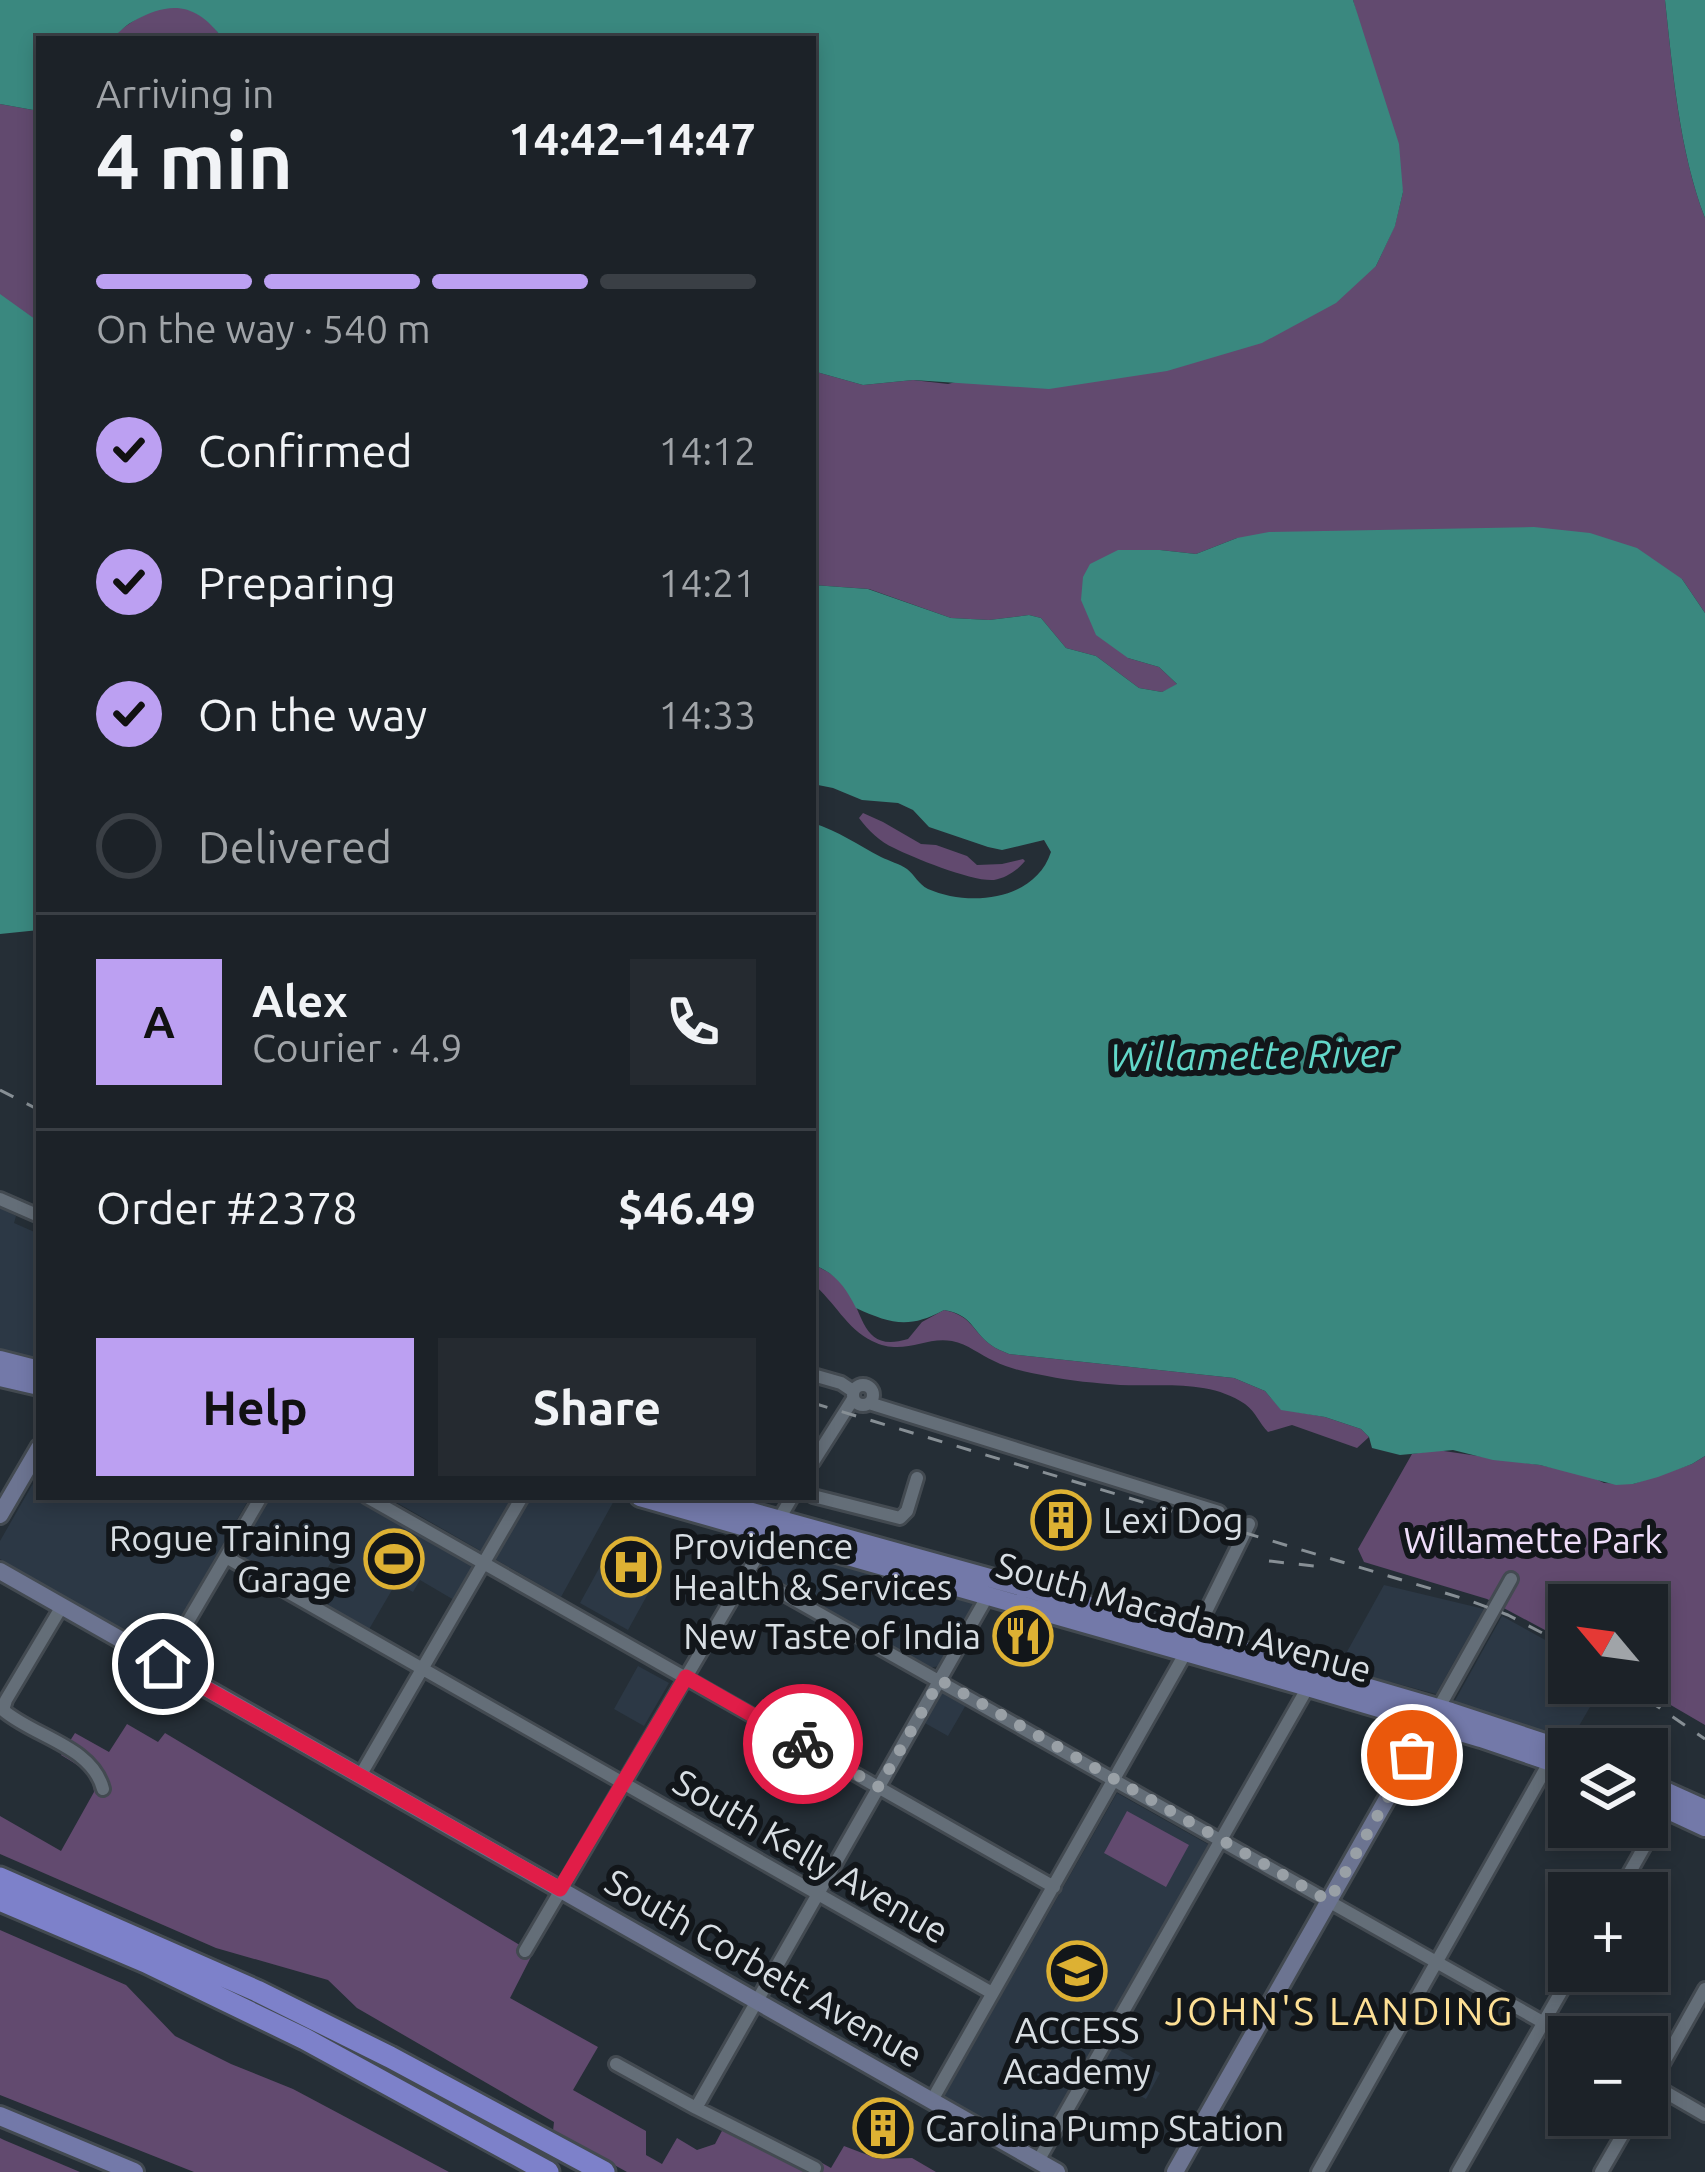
<!DOCTYPE html>
<html lang="en">
<head>
<meta charset="utf-8">
<style>
  body { margin:0; font-family:Ubuntu,sans-serif; background:#252a30; color:#f1f3f6; height:100vh; display:flex; flex-direction:column; font-size:45px; white-space:nowrap }
  * { box-sizing:border-box; margin:0 }
  p { font-size:39px; color:#a0a4a8 }
  .icon { flex:none; width:66px; height:66px; fill:none; stroke:currentColor; stroke-width:2; stroke-linecap:round; stroke-linejoin:round }
  .map { position:relative; flex:1; overflow:hidden }
  .side { position:absolute; left:36px; top:36px; width:780px; height:1464px; display:flex; flex-direction:column; background:#1c2228; border-radius:0px; box-shadow:0 6px 18px #0003,0 0 0 3px #3a3f45 }
  .side>* { flex:none }
  .needle { width:78px; rotate:299deg }
  .buttons { position:absolute; left:1548px; top:1584px; display:grid; gap:24px }
  .buttons a { display:grid; place-items:center; width:120px; height:120px; border-radius:0px; background:#1c2228; box-shadow:0 6px 18px #0003,0 0 0 3px #3a3f45; font-size:60px }
  .pin { position:absolute; display:grid; place-items:center; width:102px; height:102px; color:#fff; margin:-51px; border:6px solid #fff; border-radius:50%; box-shadow:0 3px 12px #0007 }
  .courier { position:absolute; display:grid; place-items:center; width:120px; height:120px; margin:-60px; border:9px solid #e11d48; border-radius:50%; background:#fff; color:#222; box-shadow:0 3px 15px #0007 }
  .headline em { font-style:normal; font-weight:700 }
  .headline div { display:flex; flex-direction:column-reverse }
  .headline { display:flex; align-items:center; justify-content:space-between; height:204px; padding:0 60px }
  h1 { font-size:78px; font-weight:700; line-height:90px }
  .bar { display:grid; grid-template-columns:repeat(4,1fr); gap:18px 12px; align-content:center; height:144px; padding:0 60px }
  .bar i { height:15px; border-radius:9px; background:#3a3f45 }
  .bar .on { background:#bca0f2 }
  .bar p { grid-column:span 4 }
  .line { display:flex; align-items:center; gap:30px; padding:0 60px; border-top:3px solid #3a3f45 }
  .line div { flex:1 }
  .round { display:grid; place-items:center; flex:none; width:126px; height:126px; border-radius:0px; background:#252a30 }
  ol { padding:0 60px; list-style:none }
  li { display:flex; align-items:center; gap:36px; height:132px }
  li p { margin-inline-start:auto }
  li .icon { padding:12px; border-radius:50%; background:#bca0f2; color:#111; stroke-width:4 }
  li:last-child { color:#a0a4a8 }
  li i { width:66px; height:66px; border:6px solid #3a3f45; border-radius:50% }
  .button { display:flex; gap:24px; margin-top:auto; padding:24px 60px }
  .button a { flex:1; height:138px; border-radius:0px; background:#bca0f2; color:#111; font-size:48px; font-weight:700; line-height:138px; text-align:center }
  .button a+a { background:#252a30; color:#f1f3f6 }
  .map>svg:first-child { display:block }
  .built { fill:#2c3845 }
  .green { fill:#624a6f }
  .water { fill:#3a887f }
  .lines { fill:none; stroke-linecap:round; stroke-linejoin:round }
  .street-casing { stroke:#434a51; stroke-width:18 }
  .secondary-casing { stroke:#434a51; stroke-width:22 }
  .primary-casing { stroke:#434a51; stroke-width:24 }
  .highway-casing { stroke:#434a51; stroke-width:27 }
  .street { stroke:#646e78; stroke-width:12 }
  .secondary { stroke:#6c7491; stroke-width:16 }
  .primary { stroke:#7379a9; stroke-width:18 }
  .highway { stroke:#7d81ca; stroke-width:21 }
  .rail { stroke:#878f95; stroke-width:3; stroke-dasharray:15 15; stroke-linecap:butt }
  .done { stroke:#99a0a6; stroke-width:12; stroke-dasharray:0 21.6 }
  .route { stroke:#e11d48; stroke-width:15 }
  .labels { text-anchor:middle; stroke-width:12; stroke-linejoin:round; paint-order:stroke }
  .poi-label { font-size:36px; fill:#d8dee3; stroke:#12161a; text-anchor:start }
  .park-label { font-size:36px; fill:#efddfa; stroke:#12161a }
  .street-label { font-size:36px; fill:#d8dee3; stroke:#12161a }
  .water-label { font-size:39px; font-style:italic; fill:#62d7c9; stroke:#12161a }
  .neighbourhood-label { font-size:39px; letter-spacing:3px; fill:#fddf94; stroke:#12161a }
</style>
</head>
<body>
<div class="map">
<svg width="1705" height="2172" viewBox="0 0 1705 2172">
  <rect width="100%" height="100%" fill="#252e36"/>
  <!-- built -->
  <path class="built" d="M0 1207 16 1216 14 1223 39 1234V1359L0 1351Z
    M39 1473V1497H250L161 1652 0 1559V1541Z
    M268 1497H349L469 1562 472 1568 454 1600 420 1580 413 1592 396 1583 368 1631 327 1607 348 1569 331 1562 311 1597 238 1556 237 1549Z
    M387 1497H616L561 1597Z
    M779 1546 973 1596 977 1602 976 1606 940 1666 928 1668 762 1571 760 1566 771 1547Z
    M602 1563 650 1590 628 1630 580 1603Z
    M1384 1585 1484 1609 1436 1694 1338 1668Z
    M1502 1616 1569 1653V1683H1604L1569 1743 1453 1704Z
    M638 1666 669 1683 644 1726 614 1709Z
    M943 1692 967 1703 948 1736 923 1722Z
    M1117 1793 1211 1846 1037 2149 944 2096Z
    M1112 2046 1160 2073 1146 2099 1097 2072Z"/>
  <!-- green -->
  <path class="green" d="M1353 0H1665C1673 73 1679 150 1705 218V613L1682 579 1237 538 1196 554 1160 550 1128 658 1159 667 1178 685 1162 692 1139 688 1096 656 1066 648 1041 618 1029 615 989 620 951 618 869 589 813 585V371L863 385 913 380 948 384 1376 266 1395 225 1403 192Z
    M182 6 207 18 223 39H109C133 20 150 7 182 6Z
    M0 104 39 111V332L0 301Z
    M863 813 883 822 921 844 936 845 967 856 977 865 1002 864 1023 859 1025 861C1018 870 1006 878 994 880 973 882 914 858 894 848 880 842 868 830 859 818Z
    M813 1265C825 1269 839 1278 846 1288 865 1315 862 1353 908 1339L922 1322 944 1310C973 1316 971 1330 991 1345 996 1349 1003 1351 1009 1354L1234 1378 1265 1391 1281 1409 1325 1417 1361 1429 1369 1437 1357 1448 1292 1425 1268 1432C1259 1423 1256 1412 1245 1404 1208 1379 1162 1387 1120 1385 1096 1383 1070 1381 1047 1376 1029 1373 1010 1369 994 1361 980 1355 968 1344 952 1341 924 1336 904 1357 872 1341 847 1329 834 1301 813 1284Z
    M1437 1450 1540 1465 1590 1476 1604 1483 1633 1484 1692 1464 1705 1456V1725L1633 1683H1647V1605H1569V1643L1487 1599 1364 1562 1358 1549 1412 1454Z
    M127 1724 158 1742 165 1733 533 1953 510 1998 598 2047 573 2090 646 2131V2155L662 2164 677 2138 697 2150 715 2144 724 2127 778 2156 815 2159 831 2168 844 2146 878 2159 912 2158 936 2172H627L553 2131 554 2122 357 2008 328 1980 216 1948 0 1854V1816L61 1851 94 1792C92 1771 77 1765 61 1755L75 1733 109 1752Z
    M1127 1811 1189 1845 1166 1887 1104 1853Z
    M0 1930 126 1985 175 2036 231 2064 293 2089 449 2172H194L0 2095Z
    M0 2138 4 2140 80 2172H0Z"/>
  <!-- water -->
  <path class="water" d="M0 0H1353L1399 144 1403 192 1395 226 1376 266 1336 303 1262 343 1167 371 1049 389 913 380 863 385 813 371V39H223C196 3 171 0 132 22 124 26 116 37 108 39 94 43 55 39 39 39V111L0 104Z
    M1665 0H1705V218C1679 150 1673 72 1665 0Z
    M0 294 39 322V930L0 934Z
    M1534 527 1590 533 1637 548 1682 579 1705 613V1456L1692 1464 1658 1477 1633 1484 1616 1485 1540 1465 1493 1460 1453 1450 1400 1455 1372 1448 1369 1437 1361 1429 1325 1417 1281 1410 1265 1391 1234 1378 1009 1354C1003 1351 996 1349 991 1345 971 1330 973 1315 944 1310 909 1329 891 1324 856 1308 846 1288 835 1272 813 1265V823C838 831 858 845 881 857 889 861 900 864 907 869 915 875 918 884 928 889 969 907 1035 901 1051 852L1044 840 1002 850 988 847 929 827 913 810 898 803 862 800 833 788 813 784V585L868 589 951 618 989 620 1029 615 1041 618 1066 648 1096 656 1139 688 1162 692 1177 684 1159 667 1128 658 1096 635 1081 600 1083 577 1090 564 1118 550H1160L1196 554 1237 538 1269 532Z"/>
  <g class="lines">
    <defs>
      <path id="street" d="M0 1199 39 1216
        M813 1375 841 1383 853 1391
        M853 1395a10 10 0 1 1 20 0a10 10 0 1 1-20 0Z
        M869 1403 1219 1512
        M813 1462 853 1399
        M813 1496 900 1518 907 1511 917 1478
        M367 1497 1054 1887
        M226 1557 992 1993
        M747 1573 1569 2037
        M62 1606 6 1700 3 1710C34 1737 92 1746 103 1789
        M163 1664 261 1497
        M1438 1709 1511 1579
        M360 1776 522 1497
        M1618 1893 1668 1805
        M525 1951 792 1497
        M616 2064 696 2108 815 2168
        M1648 2082 1705 2115
        M1647 2092 1705 1989
        M931 2102 1186 1652 1249 1524
        M696 2108 983 1604 986 1592
        M1038 2161 1308 1687
        M1318 2172 1550 1761
        M1458 2172 1573 1971
        M1601 2172 1634 2115"/>
      <path id="secondary" d="M0 1515 39 1448
        M0 1571 1057 2172
        M1175 2172 1435 1714"/>
      <path id="primary" d="M0 1360 39 1370
        M0 1377 39 1386
        M640 1497 1308 1687 1481 1738 1569 1768
        M698 1497 1037 1591 1451 1712 1569 1751
        M1647 1783 1705 1809
        M1647 1800 1705 1827
        M0 2116 134 2172"/>
      <path id="highway" d="M0 1878 257 1991 390 2057 604 2172
        M0 1900 146 1962 305 2039 548 2172"/>
    </defs>
    <!-- street casing -->
    <use href="#street" class="street-casing"/>
    <!-- secondary casing -->
    <use href="#secondary" class="secondary-casing"/>
    <!-- primary casing -->
    <use href="#primary" class="primary-casing"/>
    <!-- highway casing -->
    <use href="#highway" class="highway-casing"/>
    <!-- street -->
    <use href="#street" class="street"/>
    <!-- secondary -->
    <use href="#secondary" class="secondary"/>
    <!-- primary -->
    <use href="#primary" class="primary"/>
    <!-- highway -->
    <use href="#highway" class="highway"/>
    <!-- rail -->
    <path class="rail" d="M0 1090 39 1110
      M813 1403 1465 1599 1508 1615 1569 1647
      M1269 1561 1314 1566
      M1623 1683 1705 1739"/>
  </g>
  <g class="lines">
    <!-- done -->
    <path class="done" d="M803 1744 879 1787 940 1680 1329 1901 1412 1755"/>
    <!-- route -->
    <path class="route" d="M163 1664 560 1889 686 1677 803 1744"/>
  </g>
  <!-- icons -->
  <defs>
    <symbol id="building-ring" viewBox="-11 -11 22 22"><circle r="9.5" fill="#12161a" stroke="#ddb133" stroke-width="1.5"/><path d="M-4-6H4V6H1V3H-1V6H-4ZM-2.5-4.3h1.7v1.8h-1.7ZM.8-4.3h1.7v1.8H.8ZM-2.5-1h1.7V.8h-1.7ZM.8-1h1.7V.8H.8Z" fill="#ddb133"/></symbol>
    <symbol id="stadium-ring" viewBox="-11 -11 22 22"><circle r="9.5" fill="#12161a" stroke="#ddb133" stroke-width="1.5"/><path d="M0-5a6.5 5 0 1 0 0 10a6.5 5 0 1 0 0-10ZM-3.5-1.8h7v3.6h-7Z" fill="#ddb133"/></symbol>
    <symbol id="hospital-ring" viewBox="-11 -11 22 22"><circle r="9.5" fill="#12161a" stroke="#ddb133" stroke-width="1.5"/><path d="M-5-5h3v3.5h4V-5h3V5h-3V1.5h-4V5h-3Z" fill="#ddb133"/></symbol>
    <symbol id="restaurant-ring" viewBox="-11 -11 22 22"><circle r="9.5" fill="#12161a" stroke="#ddb133" stroke-width="1.5"/><path d="M-5-6h1v4h1v-4h1v4h1v-4h1v5L-1.5 .5V6h-2V.5L-5-1ZM5-6V6H3V1.5H1.5Q1.5-4 5-6Z" fill="#ddb133"/></symbol>
    <symbol id="school-ring" viewBox="-11 -11 22 22"><circle r="9.5" fill="#12161a" stroke="#ddb133" stroke-width="1.5"/><path d="M0-5L7-2L0 1L-7-2ZM-4 1L0 2.5L4 1V4Q0 6-4 4Z" fill="#ddb133"/></symbol>
  </defs>
  <g fill-rule="evenodd">
    <use href="#building-ring" x="1028" y="1487" width="66" height="66"/>
    <use href="#stadium-ring" x="361" y="1526" width="66" height="66"/>
    <use href="#hospital-ring" x="598" y="1534" width="66" height="66"/>
    <use href="#restaurant-ring" x="990" y="1603" width="66" height="66"/>
    <use href="#school-ring" x="1044" y="1938" width="66" height="66"/>
    <use href="#building-ring" x="850" y="2095" width="66" height="66"/>
  </g>
  <g class="labels">
    <!-- poi labels -->
    <g class="poi-label">
      <text x="1103" y="1533">Lexi Dog</text>
      <text x="352" y="1551" text-anchor="end">Rogue Training<tspan x="352" dy="41">Garage</tspan></text>
      <text x="673" y="1559">Providence<tspan x="673" dy="41">Health &amp; Services</tspan></text>
      <text x="981" y="1649" text-anchor="end">New Taste of India</text>
      <text x="1077" y="2043" text-anchor="middle">ACCESS<tspan x="1077" dy="41">Academy</tspan></text>
      <text x="925" y="2141">Carolina Pump Station</text>
    </g>
    <!-- park labels -->
    <g class="park-label">
      <text x="1533" y="1553">Willamette Park</text>
    </g>
    <!-- street labels -->
    <g class="street-label">
      <text transform="translate(1184 1617) rotate(16)" y="13">South Macadam Avenue</text>
      <text transform="translate(811 1856) rotate(30)" y="13">South Kelly Avenue</text>
      <text transform="translate(764 1968) rotate(30)" y="13">South Corbett Avenue</text>
    </g>
    <!-- water labels -->
    <g class="water-label">
      <text transform="translate(1252 1055) rotate(-1)" y="14">Willamette River</text>
    </g>
    <!-- neighbourhood labels -->
    <g class="neighbourhood-label">
      <text x="1340" y="2025">JOHN'S LANDING</text>
    </g>
  </g>
</svg>
<div class="buttons">
<a><svg class="needle" viewBox="-14 -14 28 28"><path d="M0-13l5 13h-10z" fill="#e53935"/><path d="M0 13l5-13h-10z" fill="#a0a4a8"/></svg></a>
<a><svg class="icon" aria-label="layers" viewBox="0 0 24 24"><path d="M12 4l9 5-9 5-9-5zM3 14l9 5 9-5"/></svg></a>
<a>+</a>
<a>−</a>
</div>
<div class="pin" style="left:1412px;top:1755px;background:#ea580c"><svg class="icon" aria-label="bag" viewBox="0 0 24 24"><path d="M5 8h14l-1 12H6zM9 8a3 3 0 0 1 6 0"/></svg></div>
<div class="pin" style="left:163px;top:1664px;background:#1f2937"><svg class="icon" aria-label="home" viewBox="0 0 24 24"><path d="M3 11l9-7 9 7M6 9v11h12V9"/></svg></div>
<div class="courier" style="left:803px;top:1744px"><svg class="icon" aria-label="bike" viewBox="0 0 24 24"><circle cx="6" cy="16" r="4"/><circle cx="18" cy="16" r="4"/><path d="M6 16l4-8h5l3 8M10 8l3 8H6M13 5h3"/></svg></div>
<section class="side">
<div class="headline"><div><h1>4 min</h1><p>Arriving in</p></div><em>14:42–14:47</em></div>
<div class="bar"><i class="on"></i><i class="on"></i><i class="on"></i><i></i><p>On the way · 540 m</p></div>
<ol>
<li><svg class="icon" aria-label="check" viewBox="0 0 24 24"><path d="M5 12l5 5 9-10"/></svg>Confirmed<p>14:12</p></li>
<li><svg class="icon" aria-label="check" viewBox="0 0 24 24"><path d="M5 12l5 5 9-10"/></svg>Preparing<p>14:21</p></li>
<li><svg class="icon" aria-label="check" viewBox="0 0 24 24"><path d="M5 12l5 5 9-10"/></svg>On the way<p>14:33</p></li>
<li><i></i>Delivered</li>
</ol>
<div class="line" style="height:216px"><b class="round" style="background:#bca0f2;color:#111">A</b><div><b>Alex</b><p>Courier · 4.9</p></div><a class="round"><svg class="icon" aria-label="phone" viewBox="0 0 24 24"><path d="M5 4h4l2 5-3 2q2 4 5 5l2-3 5 2v4C11 20 4 13 5 4z"/></svg></a></div>
<div class="line" style="height:156px"><div>Order #2378</div><b>$46.49</b></div>
<div class="button"><a>Help</a><a>Share</a></div>
</section>
</div>
</body>
</html>
